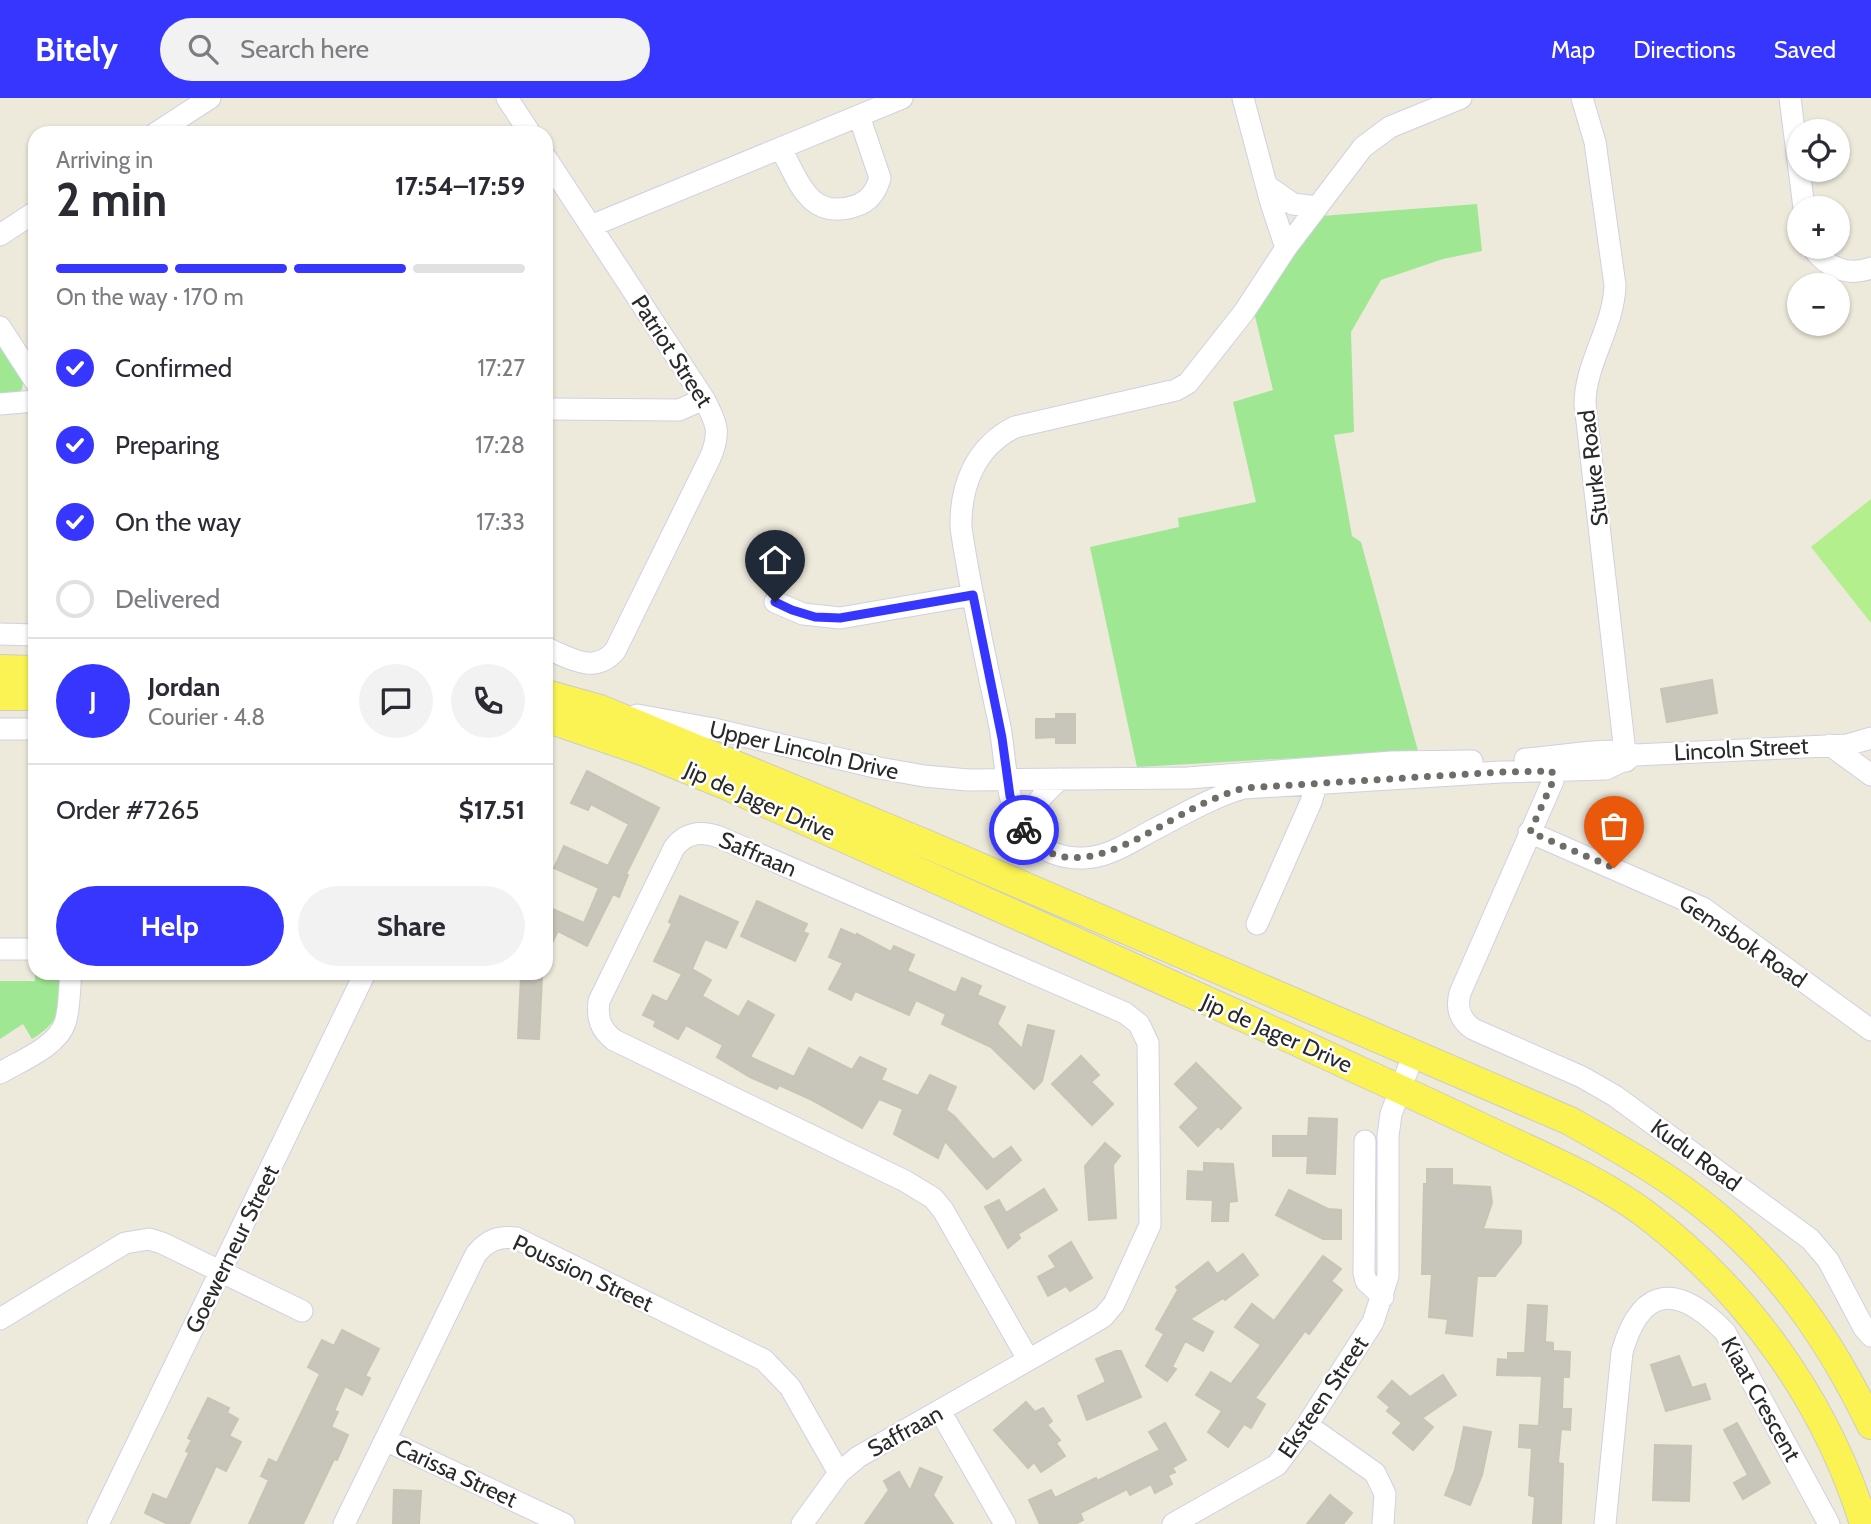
<!DOCTYPE html>
<html lang="en">
<head>
<meta charset="utf-8">
<style>
  body { margin:0; font-family:Cabin,sans-serif; background:#f2f2f3; color:#2b2b33; height:100vh; display:flex; flex-direction:column; font-size:26px; white-space:nowrap }
  * { box-sizing:border-box; margin:0 }
  p { font-size:23px; color:#7c7c81 }
  .icon { flex:none; width:38px; height:38px; fill:none; stroke:currentColor; stroke-width:2; stroke-linecap:round; stroke-linejoin:round }
  .map { position:relative; flex:1; overflow:hidden }
  .details { position:absolute; left:28px; top:28px; width:525px; height:854px; display:flex; flex-direction:column; background:#fff; border-radius:21px; box-shadow:0 2px 5px #0004 }
  .details>* { flex:none }
  .buttons { position:absolute; left:1787px; top:21px; display:grid; gap:14px }
  .buttons a { display:grid; place-items:center; width:63px; height:63px; border-radius:50%; background:#fff; box-shadow:0 2px 5px #0004; font-size:35px }
  .pin { position:absolute; display:grid; place-items:center; width:60px; height:60px; color:#fff; margin:-72px -30px; border-radius:50% 50% 50% 0; rotate:-45deg; box-shadow:0 0 7px #0007 }
  .pin .icon { rotate:45deg }
  .courier { position:absolute; display:grid; place-items:center; width:70px; height:70px; margin:-35px; border:5px solid #3736ff; border-radius:50%; background:#fff; color:#222; box-shadow:0 2px 9px #0007 }
  .overview em { font-style:normal; font-weight:700 }
  .overview div { display:flex; flex-direction:column-reverse }
  .overview { display:flex; align-items:center; justify-content:space-between; height:119px; padding:0 28px }
  h1 { font-size:46px; font-weight:700; line-height:52px }
  .bar { display:grid; grid-template-columns:repeat(4,1fr); gap:10px 7px; align-content:center; height:84px; padding:0 28px }
  .bar i { height:9px; border-radius:5px; background:#e1e1e2 }
  .bar .current { background:#3736ff }
  .bar p { grid-column:span 4 }
  .line { display:flex; align-items:center; gap:18px; padding:0 28px; border-top:2px solid #e1e1e2 }
  .line div { flex:1 }
  .round { display:grid; place-items:center; flex:none; width:74px; height:74px; border-radius:37px; background:#f2f2f3 }
  ol { padding:0 28px; list-style:none }
  li { display:flex; align-items:center; gap:21px; height:77px }
  li p { margin-inline-start:auto }
  li .icon { padding:7px; border-radius:50%; background:#3736ff; color:#fff; stroke-width:4 }
  li:last-child { color:#7c7c81 }
  li i { width:38px; height:38px; border:4px solid #e1e1e2; border-radius:50% }
  .action { display:flex; gap:14px; margin-top:auto; padding:14px 28px }
  .action a { flex:1; height:80px; border-radius:42px; background:#3736ff; color:#fff; font-size:28px; font-weight:700; line-height:80px; text-align:center }
  .action a+a { background:#f2f2f3; color:#2b2b33 }
  header { display:flex; align-items:center; gap:42px; box-sizing:border-box; height:98px; padding:0 35px; background:#3736ff; color:#fff }
  header strong { font-size:33px }
  nav { display:flex; gap:38px; margin-inline-start:auto; font-size:24px }
  .search { width:490px; height:63px; background:#f2f2f3; display:flex; align-items:center; gap:18px; box-sizing:border-box; padding:0 24px; border-radius:38px; color:#7c7c81; font-size:26px }
  .map>svg:first-child { display:block }
  .green { fill:#a0e793 }
  .pitch { fill:#b4ef8e }
  .building { fill:#c8c5ba; stroke:#c8c5b4; stroke-width:2 }
  .lines { fill:none; stroke-linecap:round; stroke-linejoin:round }
  .minor-casing { stroke:#d0d0e4; stroke-width:23 }
  .major-casing { stroke:#ccc; stroke-width:30 }
  .minor { stroke:#fff; stroke-width:21 }
  .major { stroke:#faf353; stroke-width:28 }
  .done { stroke:#6e6d68; stroke-width:7; stroke-dasharray:0 12.6 }
  .route { stroke:#3736ff; stroke-width:9 }
  .labels { text-anchor:middle; stroke-width:5; stroke-linejoin:round; paint-order:stroke }
  .street-label { font-size:23px; fill:#2a2a2a; stroke:#fff }
</style>
</head>
<body>
<header>
<strong>Bitely</strong>
<div class="search"><svg class="icon" aria-label="search" viewBox="0 0 24 24"><circle cx="10" cy="10" r="6"/><path d="M15 15l6 6"/></svg>Search here</div>
<nav><a>Map</a><a>Directions</a><a>Saved</a></nav>
</header>
<div class="map">
<svg width="1871" height="1426" viewBox="0 0 1871 1426">
  <rect width="100%" height="100%" fill="#ede9db"/>
  <!-- green -->
  <path class="green" d="M1477 106 1482 153 1443 161 1381 182 1351 234 1354 334 1334 337 1352 438 1361 444 1418 653 1137 669 1090 449 1179 429 1178 420 1256 404 1233 304 1273 292 1253 210 1321 118Z
    M0 242 24 280 22 291 19 295 0 299Z
    M35 875H60C59 910 64 921 32 941L23 926 0 941V883H35Z"/>
  <!-- pitch -->
  <path class="pitch" d="M1871 401V525L1811 449Z"/>
  <!-- building -->
  <path class="building" d="M1712 582 1717 615 1667 624 1661 591Z
    M1056 616H1075V645H1056V639L1036 640V621H1056Z
    M587 673 659 710 626 776 628 777 619 799 613 796 587 848 558 833 546 857V808L584 825 599 790 554 770 564 748 608 768 629 726 591 706 588 712 571 705Z
    M680 798 738 824 726 850 705 841 692 871 711 882 702 898 739 919 748 903 774 917 750 959 794 979 809 950 852 972 860 959 886 971 881 982 918 998 930 977 956 989 946 1012 954 1018 993 1062 1011 1049 1021 1062 987 1091 945 1043 938 1060 894 1036 903 1011 879 1001 862 1030 810 1001 779 987 777 991 750 979 717 959 723 947 686 927 678 941 654 928 656 923 643 917 653 897 667 904 682 876 654 863 672 826 669 824Z
    M757 803 807 826 803 834 808 836 795 863 741 838Z
    M841 831 857 838V836L891 854 894 848 914 857 907 873 956 895 962 880 981 888 977 897 1005 909 997 926 1022 951 1028 927 1054 933 1042 983 1034 991 991 949 942 926 946 916 916 902 909 917 855 893 851 902 829 891 843 865 829 859Z
    M521 879 542 880 539 941 518 940Z
    M1081 958 1099 977 1091 984 1113 1006 1092 1027 1052 986Z
    M1196 965 1241 1010 1221 1031 1218 1028 1198 1048 1180 1029 1199 1010 1175 986Z
    M1309 1020 1337 1021 1335 1076 1307 1075 1308 1058H1273V1038H1308Z
    M1105 1045 1120 1058 1113 1067 1116 1120 1089 1122 1085 1068Z
    M1204 1065 1233 1066 1237 1103 1229 1104 1228 1123H1212L1213 1102 1187 1101 1188 1073 1204 1074Z
    M1427 1071H1452V1087L1490 1089 1492 1105 1483 1131 1521 1133V1145L1495 1178H1477L1472 1238 1446 1235 1448 1221 1429 1219 1432 1176H1422L1424 1086H1427Z
    M1044 1091 1057 1112 1018 1136 1020 1140 1008 1150 985 1109 999 1102 1006 1115Z
    M1289 1092 1328 1111 1341 1112V1141H1323L1276 1117Z
    M1071 1144 1092 1180 1070 1193 1066 1188 1048 1198 1038 1179 1056 1169 1049 1158Z
    M1243 1156 1258 1177 1225 1202 1223 1200 1190 1221 1213 1234 1203 1253 1185 1243 1172 1269 1176 1271 1167 1283 1146 1268 1164 1236 1156 1231 1178 1192 1176 1189 1208 1164 1217 1176Z
    M1323 1158 1341 1171 1331 1183 1342 1192 1309 1236 1305 1233 1255 1300 1265 1306 1251 1330 1244 1326 1228 1349 1208 1334 1222 1313 1196 1297 1211 1274 1231 1286 1261 1247 1235 1229 1252 1206 1274 1223Z
    M1528 1207 1547 1208 1545 1244 1553 1245V1253L1570 1254 1569 1279H1563L1562 1311H1571L1570 1332 1561 1331 1558 1365 1563 1366 1561 1426H1533L1535 1399 1529 1397 1532 1350 1519 1349 1520 1327 1539 1328 1542 1278 1497 1277 1498 1261 1508 1262V1255H1525Z
    M342 1232 379 1251 365 1278 370 1280 362 1297 345 1288 334 1313 338 1314 331 1329 348 1337 337 1362 334 1361 303 1426H249L269 1382 261 1378 269 1361 277 1365 320 1276 308 1269 322 1242 334 1248Z
    M1116 1253H1121L1141 1299 1087 1322 1078 1298 1106 1284 1096 1261Z
    M1679 1258 1692 1290 1705 1286 1710 1301 1666 1313 1651 1267Z
    M1443 1277 1456 1297 1422 1320 1433 1329 1413 1352 1393 1335 1402 1325 1387 1313 1390 1309 1378 1299 1392 1283 1410 1299Z
    M208 1300 229 1310 227 1315 238 1321 229 1338 241 1344 226 1373 216 1368 189 1426H168L145 1415 153 1396 167 1402 189 1355 186 1353 192 1342 188 1340Z
    M1026 1304 1035 1314 1043 1310 1052 1323 1047 1327 1060 1342 1056 1345 1065 1358 1041 1374 1034 1364 1028 1370 994 1332Z
    M1165 1325 1186 1362 1172 1370 1175 1374 1168 1377 1172 1386 1155 1395 1151 1386 1130 1397 1127 1391 1080 1415 1083 1422 1075 1426H1040L1029 1402 1051 1392 1055 1400 1096 1380 1097 1383 1160 1352 1149 1334Z
    M1737 1325 1770 1385 1743 1401 1734 1385 1748 1377 1724 1332Z
    M1464 1329 1491 1334 1482 1377 1470 1407 1445 1397 1455 1372Z
    M1655 1347 1691 1348 1689 1403 1653 1402Z
    M920 1370 942 1379 933 1397 953 1426H865L889 1392 884 1383 899 1374 910 1393Z
    M394 1392 421 1393 419 1426H393Z
    M1330 1397 1352 1415 1343 1426H1307Z"/>
  <g class="lines">
    <defs>
      <path id="minor" d="M507 0 530 35
        M1243 0 1271 105 1286 150
        M1461 0 1390 29 1363 49 1286 150 1244 214 1188 285 1176 292 1015 329C975 349 960 388 961 430 971 497 986 563 1000 629 1006 664 1005 707 1027 736 1040 753 1063 761 1084 760 1109 759 1131 744 1153 732 1182 717 1212 699 1244 690L1501 674 1606 671 1635 657
        M1582 0 1595 44 1615 187C1614 229 1585 265 1585 306L1626 663
        M1790 0 1804 110
        M156 35 210 0
        M781 51C799 83 809 123 855 108 869 104 876 94 880 80L859 18
        M546 60 704 301C717 325 721 335 710 360L615 553C594 577 570 560 546 550
        M1267 88 1293 106 1317 109
        M591 128 902 0
        M0 137 35 114
        M1812 149C1826 169 1847 179 1871 170
        M0 229 35 283
        M0 306 35 303
        M546 311 679 312 704 301
        M775 504 803 516 840 520 973 497
        M0 536 35 537
        M637 617 714 631 879 670 924 678 968 682 1188 680 1392 664 1472 663
        M0 631H35
        M1830 647 1871 677
        M1525 661C1554 660 1609 647 1635 657L1847 647 1871 640
        M1552 661 1553 683 1460 895C1456 910 1460 922 1473 931L1582 979 1615 998 1810 1141 1828 1162 1864 1230 1871 1238
        M1529 734 1703 810 1871 932
        M1028 738C1031 708 1038 701 1060 681
        M1257 826 1311 704 1314 694 1313 672
        M0 851H35
        M0 975C20 963 57 949 65 925 70 910 69 891 71 875
        M1365 1043 1364 1175 1366 1183 1383 1199
        M0 1221 125 1145 149 1141 162 1145 302 1213
        M940 1313 1005 1426
        M1307 1327 1375 1375 1385 1396 1383 1426
        M385 1342 564 1426
        M98 1426 365 875
        M344 1426 476 1156C488 1142 498 1138 516 1140L764 1262 790 1289 839 1375
        M802 1426 839 1375 858 1359 1081 1232 1103 1219 1114 1206 1150 1127 1148 945 1139 926 1125 915 719 739C702 733 686 734 674 750L599 903C597 920 600 931 614 942L905 1083 933 1100 943 1112 1028 1261
        M1173 1426 1277 1367 1307 1327 1373 1224 1388 1178V1038L1391 1016 1414 955
        M1605 1426 1622 1254C1642 1185 1679 1187 1725 1234L1829 1426"/>
      <path id="major" d="M0 571 35 572
        M546 596 600 611 924 745 1570 1023C1619 1051 1669 1078 1713 1115 1781 1171 1833 1248 1871 1327
        M0 598H35
        M546 620 645 654 728 688C937 783 1148 874 1356 971 1409 995 1462 1020 1515 1045 1560 1066 1605 1086 1644 1115 1747 1193 1826 1303 1864 1426"/>
    </defs>
    <!-- minor casing -->
    <use href="#minor" class="minor-casing"/>
    <!-- major casing -->
    <use href="#major" class="major-casing"/>
    <!-- minor -->
    <use href="#minor" class="minor"/>
    <!-- major -->
    <use href="#major" class="major"/>
  </g>
  <g class="lines">
    <!-- done -->
    <path class="done" d="M1024 732C1067 795 1146 734 1194 710 1210 702 1227 695 1244 690L1501 674 1552 673 1553 683 1530 734 1614 770"/>
    <!-- route -->
    <path class="route" d="M775 504 792 512 815 519 840 520 973 497 1002 640 1010 698 1024 732"/>
  </g>
  <g class="labels">
    <!-- street labels -->
    <g class="street-label">
      <text transform="translate(672 253) rotate(57)" y="8">Patriot Street</text>
      <text transform="translate(1593 370) rotate(-97)" y="8">Sturke Road</text>
      <text transform="translate(1741 651) rotate(-3)" y="8">Lincoln Street</text>
      <text transform="translate(804 652) rotate(13)" y="8">Upper Lincoln Drive</text>
      <text transform="translate(760 703) rotate(24)" y="8">Jip de Jager Drive</text>
      <text transform="translate(758 756) rotate(23)" y="8">Saffraan</text>
      <text transform="translate(1743 843) rotate(34)" y="8">Gemsbok Road</text>
      <text transform="translate(1277 935) rotate(24)" y="8">Jip de Jager Drive</text>
      <text transform="translate(1696 1057) rotate(36)" y="8">Kudu Road</text>
      <text transform="translate(232 1151) rotate(-64)" y="8">Goewerneur Street</text>
      <text transform="translate(583 1175) rotate(25)" y="8">Poussion Street</text>
      <text transform="translate(1323 1299) rotate(-56)" y="8">Eksteen Street</text>
      <text transform="translate(1761 1301) rotate(61)" y="8">Kiaat Crescent</text>
      <text transform="translate(905 1333) rotate(-29)" y="8">Saffraan</text>
      <text transform="translate(456 1375) rotate(25)" y="8">Carissa Street</text>
    </g>
  </g>
</svg>
<div class="buttons">
<a><svg class="icon" aria-label="locate" viewBox="0 0 24 24"><circle cx="12" cy="12" r="6"/><path d="M12 2v4M12 18v4M2 12h4M18 12h4"/></svg></a>
<a>+</a>
<a>−</a>
</div>
<div class="pin" style="left:1614px;top:770px;background:#ea580c"><svg class="icon" aria-label="bag" viewBox="0 0 24 24"><path d="M5 8h14l-1 12H6zM9 8a3 3 0 0 1 6 0"/></svg></div>
<div class="pin" style="left:775px;top:504px;background:#1f2937"><svg class="icon" aria-label="home" viewBox="0 0 24 24"><path d="M3 11l9-7 9 7M6 9v11h12V9"/></svg></div>
<div class="courier" style="left:1024px;top:732px"><svg class="icon" aria-label="bike" viewBox="0 0 24 24"><circle cx="6" cy="16" r="4"/><circle cx="18" cy="16" r="4"/><path d="M6 16l4-8h5l3 8M10 8l3 8H6M13 5h3"/></svg></div>
<section class="details">
<div class="overview"><div><h1>2 min</h1><p>Arriving in</p></div><em>17:54–17:59</em></div>
<div class="bar"><i class="current"></i><i class="current"></i><i class="current"></i><i></i><p>On the way · 170 m</p></div>
<ol>
<li><svg class="icon" aria-label="check" viewBox="0 0 24 24"><path d="M5 12l5 5 9-10"/></svg>Confirmed<p>17:27</p></li>
<li><svg class="icon" aria-label="check" viewBox="0 0 24 24"><path d="M5 12l5 5 9-10"/></svg>Preparing<p>17:28</p></li>
<li><svg class="icon" aria-label="check" viewBox="0 0 24 24"><path d="M5 12l5 5 9-10"/></svg>On the way<p>17:33</p></li>
<li><i></i>Delivered</li>
</ol>
<div class="line" style="height:126px"><b class="round" style="background:#3736ff;color:#fff">J</b><div><b>Jordan</b><p>Courier · 4.8</p></div><a class="round"><svg class="icon" aria-label="chat" viewBox="0 0 24 24"><path d="M4 5h16v11H9l-5 4z"/></svg></a><a class="round"><svg class="icon" aria-label="phone" viewBox="0 0 24 24"><path d="M5 4h4l2 5-3 2q2 4 5 5l2-3 5 2v4C11 20 4 13 5 4z"/></svg></a></div>
<div class="line" style="height:91px"><div>Order #7265</div><b>$17.51</b></div>
<div class="action"><a>Help</a><a>Share</a></div>
</section>
</div>
</body>
</html>
